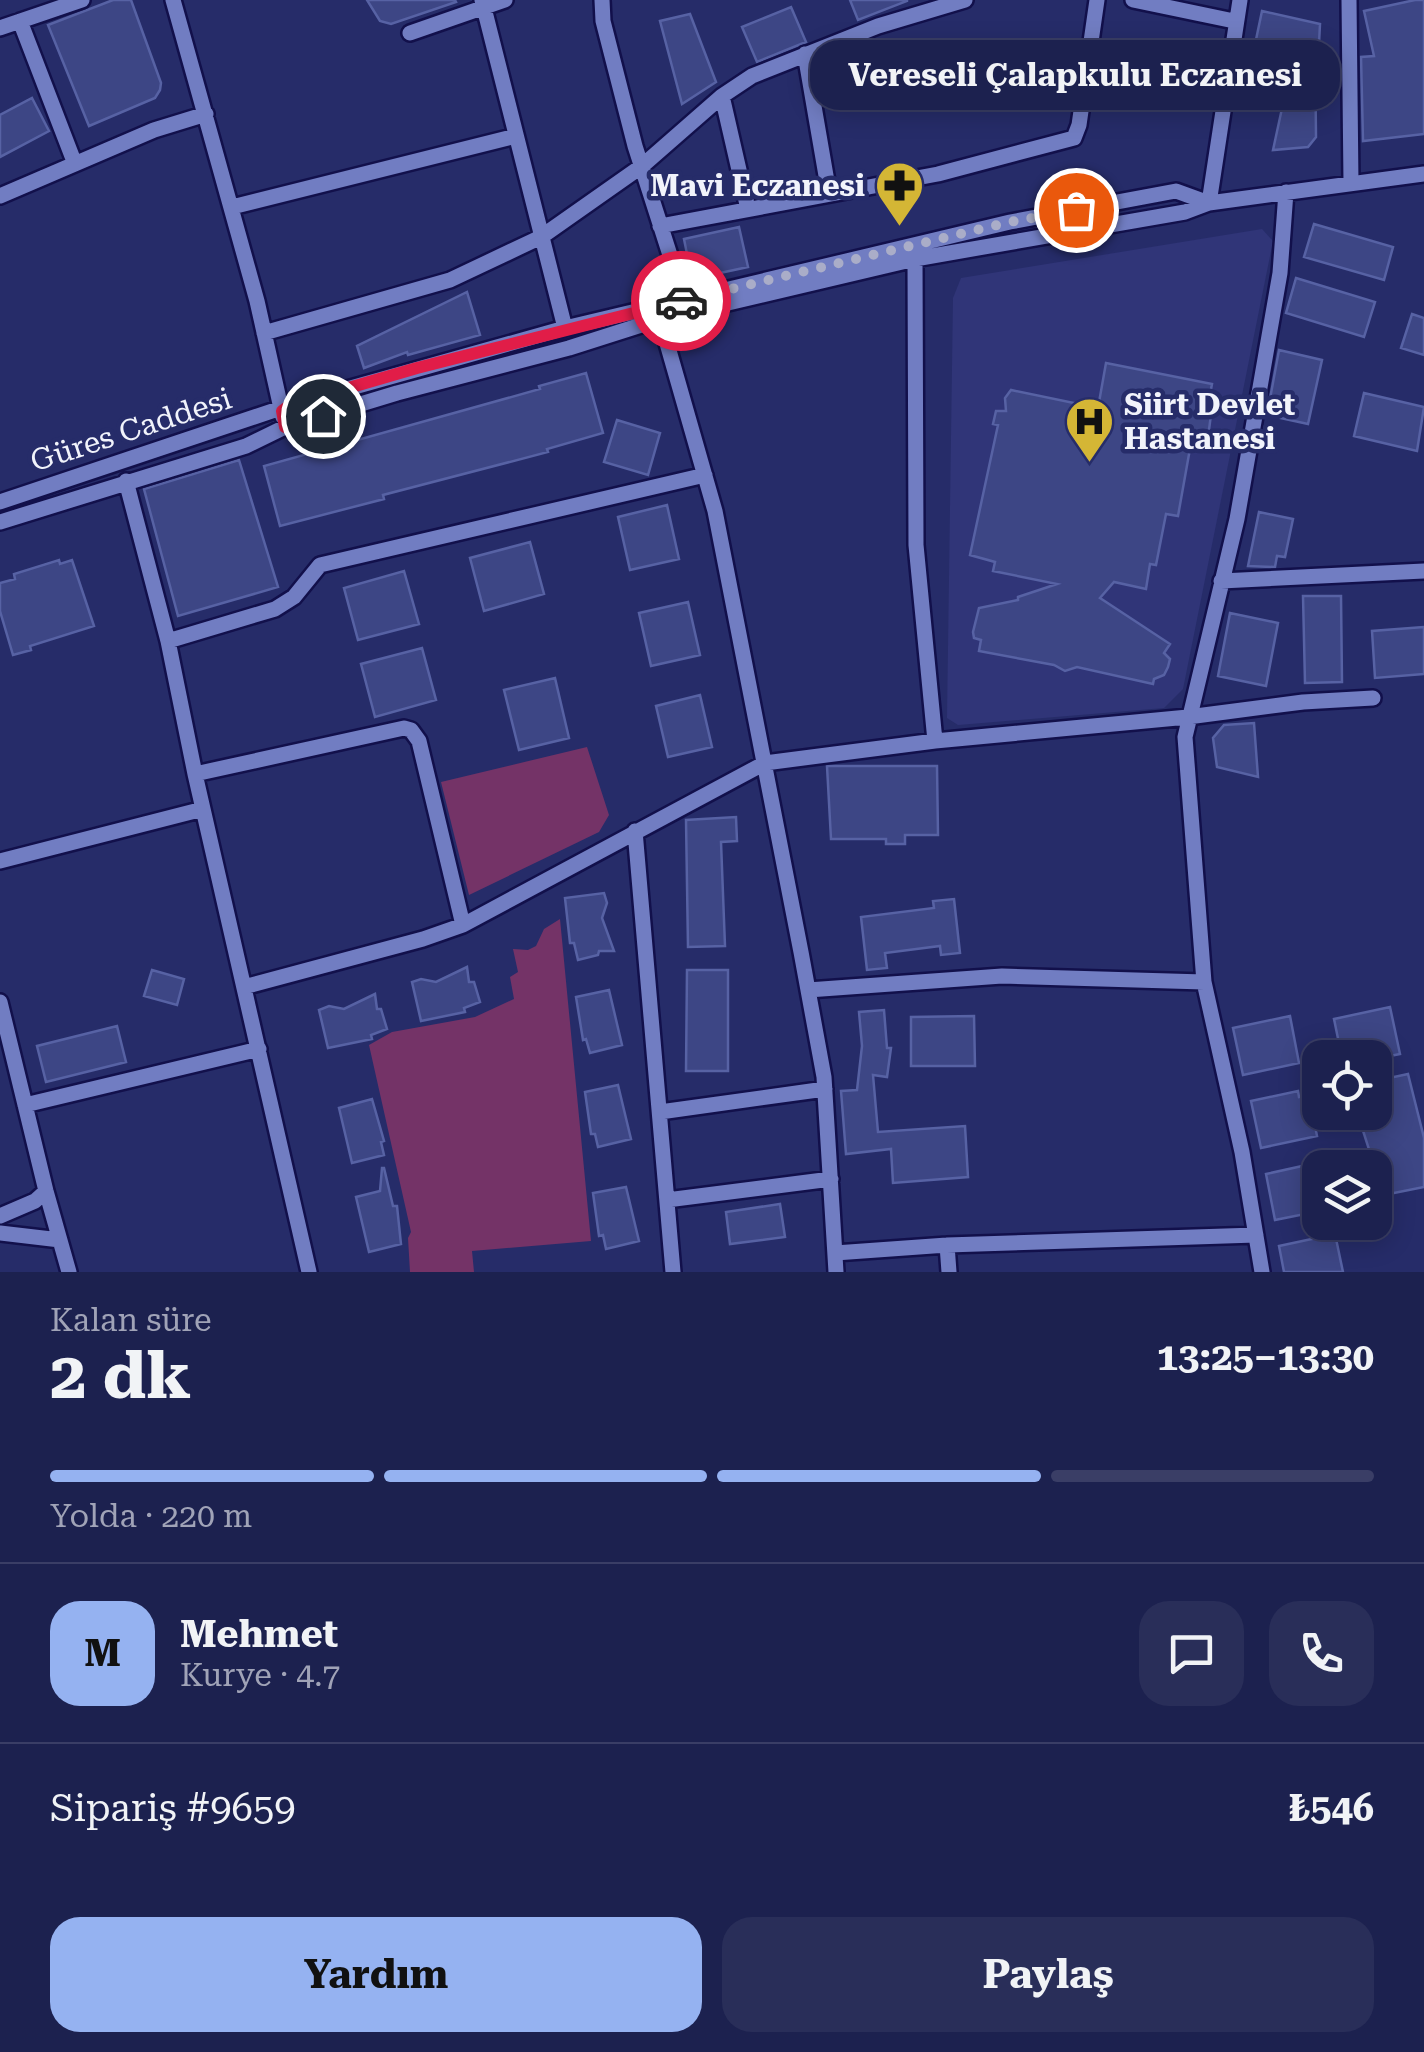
<!DOCTYPE html>
<html lang="tr">
<head>
<meta charset="utf-8">
<style>
  body { margin:0; font-family:"Roboto Serif",serif; background:#292e59; color:#f1f3f6; height:100vh; display:flex; flex-direction:column; font-size:38px; white-space:nowrap }
  * { box-sizing:border-box; margin:0 }
  p { font-size:32px; color:#a0a3b7 }
  .icon { flex:none; width:55px; height:55px; fill:none; stroke:currentColor; stroke-width:2; stroke-linecap:round; stroke-linejoin:round }
  .map { position:relative; height:1272px; overflow:hidden }
  .drawer { display:flex; flex-direction:column; background:#1c214f; flex:1 }
  .drawer>* { flex:none }
  .buttons { position:absolute; left:1302px; top:1040px; display:grid; gap:20px }
  .buttons a { display:grid; place-items:center; width:90px; height:90px; border-radius:20px; background:#1c214f; box-shadow:0 5px 25px #0003,0 0 0 2px #3a3e66; font-size:50px }
  .pin { position:absolute; display:grid; place-items:center; width:85px; height:85px; color:#fff; margin:-42px; border:5px solid #fff; border-radius:50%; box-shadow:0 2px 10px #0007 }
  .courier { position:absolute; display:grid; place-items:center; width:100px; height:100px; margin:-50px; border:8px solid #e11d48; border-radius:50%; background:#fff; color:#222; box-shadow:0 2px 12px #0007 }
  .bubble { position:absolute; height:70px; border-radius:30px; background:#1c214f; box-shadow:0 5px 25px #0003,0 0 0 2px #3a3e66; font-size:32px; font-weight:700; line-height:70px; text-align:center }
  .head em { font-style:normal; font-weight:700 }
  .head div { display:flex; flex-direction:column-reverse }
  .head { display:flex; align-items:center; justify-content:space-between; height:170px; padding:0 50px }
  h1 { font-size:65px; font-weight:700; line-height:75px }
  .bar { display:grid; grid-template-columns:repeat(4,1fr); gap:15px 10px; align-content:center; height:120px; padding:0 50px }
  .bar i { height:12px; border-radius:8px; background:#3a3e66 }
  .bar .current { background:#95b2f1 }
  .bar p { grid-column:span 4 }
  .line { display:flex; align-items:center; gap:25px; padding:0 50px; border-top:2px solid #3a3e66 }
  .line div { flex:1 }
  .round { display:grid; place-items:center; flex:none; width:105px; height:105px; border-radius:30px; background:#292e59 }
  .button { display:flex; gap:20px; margin-top:auto; padding:20px 50px }
  .button a { flex:1; height:115px; border-radius:30px; background:#95b2f1; color:#111; font-size:40px; font-weight:700; line-height:115px; text-align:center }
  .button a+a { background:#292e59; color:#f1f3f6 }
  .map>svg:first-child { display:block }
  .built { fill:#303578 }
  .green { fill:#743367 }
  .building { fill:#3d4685; stroke:#5762a4; stroke-width:2.5 }
  .lines { fill:none; stroke-linecap:round; stroke-linejoin:round }
  .minor-casing { stroke:#12104b; stroke-width:20 }
  .minor { stroke:#717dc2; stroke-width:15 }
  .done { stroke:#aaadc8; stroke-width:10; stroke-dasharray:0 18 }
  .route { stroke:#e11d48; stroke-width:12 }
  .labels { text-anchor:middle; stroke-width:9; stroke-linejoin:round; paint-order:stroke }
  .poi-label { font-size:30px; font-weight:bold; fill:#f1f3fb; stroke:#262c69; text-anchor:end }
  .street-label { font-size:30px; fill:#f1f3fb; stroke:#262c69 }
</style>
</head>
<body>
<div class="map">
<svg width="1424" height="1272" viewBox="0 0 1424 1272">
  <rect width="100%" height="100%" fill="#262c69"/>
  <!-- built -->
  <path class="built" d="M1262 229 1273 241 1183 689 1164 708 958 725 947 718 953 298 961 278Z"/>
  <!-- green -->
  <path class="green" d="M587 747 609 815 599 832 469 895 441 782Z
    M560 919 591 1241 472 1251 474 1272H410L408 1238 411 1232 369 1045 392 1032 475 1017 514 999 510 977 518 972 513 949 528 950 536 946 544 929Z"/>
  <!-- building -->
  <path class="building" d="M113 0H131L161 83 160 90 155 98 89 126 48 25Z
    M367 0H455L456 2 391 24 380 21Z
    M850 0H907V1L858 20Z
    M1415 0H1424V134L1363 141 1361 57 1374 56 1364 11Z
    M791 7 806 42 757 62 742 27Z
    M1262 11 1320 24 1319 44H1315L1316 137 1308 147 1273 150 1292 62 1253 54Z
    M690 14 716 82 682 104 660 21Z
    M32 98 49 131 0 157V115Z
    M1314 224 1393 247 1384 280 1304 257Z
    M739 227 748 267 692 279 684 239Z
    M1296 278 1375 302 1364 337 1286 313Z
    M467 292 480 335 408 355 407 352 364 368 357 346Z
    M1412 314 1424 318V355L1401 348Z
    M1279 350 1322 360 1308 424 1267 415Z
    M1106 363 1212 384 1208 405 1212 407 1207 445 1191 443 1178 516 1166 514 1156 565 1150 564 1146 589 1114 582 1100 598 1170 644 1164 653 1170 659 1168 667 1164 675 1154 679 1153 684 1077 667 1065 671 1054 665 979 651 981 640 974 638 973 632 979 608 1018 600V597L1057 584 993 571 995 562 970 555 998 425 993 424 996 411H1006L1005 398 1011 390 1098 408Z
    M586 373 603 433 547 449 548 452 383 495 384 499 280 526 264 466 540 389 539 386Z
    M1364 393 1424 407 1417 451 1354 436Z
    M617 420 660 433 648 475 604 462Z
    M239 460 278 587 178 616 144 489Z
    M667 505 679 559 630 570 618 517Z
    M1259 512 1293 519 1285 557 1277 556 1275 567 1248 566Z
    M530 542 544 594 484 611 470 558Z
    M59 560 60 564 72 560 94 626 30 646 31 650 13 655 0 611V583L15 579 14 574Z
    M404 571 419 624 358 640 344 588Z
    M1303 596H1341L1342 682 1305 683Z
    M688 602 700 655 651 666 639 613Z
    M1230 613 1278 623 1266 686 1218 676Z
    M1424 627V674L1375 678 1372 631Z
    M422 648 436 700 375 717 361 664Z
    M555 678 569 738 519 750 504 690Z
    M700 695 712 747 668 757 656 706Z
    M1254 723 1258 777 1217 767 1213 738 1224 725Z
    M827 766H937L938 835H905V844H886V839H831Z
    M736 817 737 841 721 842 725 946 688 947 686 820Z
    M604 893 607 903 602 918 614 951H599L598 955 578 960 574 943H570L565 898Z
    M954 899 960 953 941 955 940 946 885 953 887 968 867 970 861 917 934 908 933 901Z
    M467 967 469 982H474L480 1002 464 1008 465 1012 421 1021 412 982 421 979 436 982Z
    M152 970 184 979 177 1005 144 996Z
    M687 970H728V1071H686Z
    M609 990 622 1045 590 1053 586 1039 583 1040 576 997Z
    M375 994 377 1009H381L387 1029 371 1035 372 1039 328 1048 319 1010 329 1006 344 1009Z
    M1390 1007 1400 1054 1375 1059 1342 1058 1334 1019Z
    M884 1010 887 1048H891L887 1077 873 1075 878 1132 965 1126 968 1177 893 1183 891 1149 846 1154 841 1091 857 1090 862 1046 859 1012Z
    M974 1016 975 1066H911V1017Z
    M1290 1016 1299 1063 1243 1075 1233 1028Z
    M117 1026 126 1062 46 1082 37 1046Z
    M1408 1074 1424 1138V1187L1379 1196 1375 1168 1357 1112H1375V1081Z
    M618 1085 631 1139 598 1147 595 1134H591L585 1092Z
    M1298 1091 1299 1097 1309 1095 1317 1136 1261 1148 1251 1101Z
    M372 1099 384 1141 381 1142 384 1155 352 1163 339 1108Z
    M1320 1162V1211L1275 1220 1266 1174Z
    M382 1168H384L393 1206H397L401 1244 369 1252 356 1197 380 1191Z
    M626 1187 639 1241 606 1249 603 1235 599 1236 593 1193Z
    M780 1204 785 1237 730 1244 726 1212Z
    M1335 1234 1343 1272H1284L1279 1246Z"/>
  <g class="lines">
    <defs>
      <path id="minor" d="M173 0 257 301 283 417
        M482 0 565 328
        M602 0 603 21 635 146 687 308
        M1133 0 1234 21
        M1349 0 1351 183
        M20 21 75 164
        M0 28 82 0
        M410 33 505 0
        M805 54 829 193
        M722 96 748 209
        M0 196 154 130 206 114
        M1209 203 1240 0
        M232 207 516 136
        M660 226 938 174 1074 138 1079 125 1097 0
        M915 259 916 545 935 741
        M660 319 715 511 801 952 824 1077 836 1272
        M264 333 450 280 541 237 642 166 722 96 752 76 878 26 965 0
        M126 481 168 641 195 774 309 1272
        M0 502 290 405 565 328 1010 222 1176 191 1209 203
        M0 522 246 446 285 427 397 393 569 348 660 319 915 259 1185 212 1209 203 1424 174
        M1221 581 1424 571
        M168 641 275 609 294 597 320 565 705 475
        M195 774 404 728 411 730 419 741 463 925
        M635 831 673 1272
        M0 861 203 809
        M244 987 423 939 463 925 765 763 935 741 1188 717 1303 702 1373 698
        M808 990 1002 976 1204 982
        M0 1002 46 1191 69 1272
        M25 1105 259 1049
        M660 1112 825 1089
        M667 1200 831 1179
        M0 1216 35 1201 46 1191
        M0 1233 60 1240
        M947 1245 949 1272
        M835 1253 947 1245 1256 1235
        M1262 1272 1242 1152 1204 982 1185 737 1237 519 1280 273 1286 192"/>
    </defs>
    <!-- minor casing -->
    <use href="#minor" class="minor-casing"/>
    <!-- minor -->
    <use href="#minor" class="minor"/>
  </g>
  <g class="lines">
    <!-- done -->
    <path class="done" d="M681 301 1010 222 1076 210"/>
    <!-- route -->
    <path class="route" d="M323 416 285 427 282 411 290 405 417 368 681 301"/>
  </g>
  <!-- icons -->
  <defs>
    <symbol id="pharmacy-pin" viewBox="-11 -11 22 30"><path d="M0 17L-7.5 6A9.5 9.5 0 1 1 7.5 6Z" fill="#d4b635" stroke="#262c69"/><path d="M-2-6h4v4h4v4h-4v4h-4v-4h-4v-4h4Z" fill="#111"/></symbol>
    <symbol id="hospital-pin" viewBox="-11 -11 22 30"><path d="M0 17L-7.5 6A9.5 9.5 0 1 1 7.5 6Z" fill="#d4b635" stroke="#262c69"/><path d="M-5-5h3v3.5h4V-5h3V5h-3V1.5h-4V5h-3Z" fill="#111"/></symbol>
  </defs>
  <g fill-rule="evenodd">
    <use href="#pharmacy-pin" x="872" y="158" width="55" height="75"/>
    <use href="#hospital-pin" x="1062" y="394" width="55" height="75"/>
  </g>
  <g class="labels">
    <!-- poi labels -->
    <g class="poi-label">
      <text x="865" y="196">Mavi Eczanesi</text>
      <text x="1124" y="415" text-anchor="start">Siirt Devlet<tspan x="1124" dy="34">Hastanesi</tspan></text>
    </g>
    <!-- street labels -->
    <g class="street-label">
      <text transform="translate(131 430) rotate(-18)" y="10">Güres Caddesi</text>
    </g>
  </g>
</svg>
<div class="buttons">
<a><svg class="icon" aria-label="locate" viewBox="0 0 24 24"><circle cx="12" cy="12" r="6"/><path d="M12 2v4M12 18v4M2 12h4M18 12h4"/></svg></a>
<a><svg class="icon" aria-label="layers" viewBox="0 0 24 24"><path d="M12 4l9 5-9 5-9-5zM3 14l9 5 9-5"/></svg></a>
</div>
<div class="pin" style="left:1076px;top:210px;background:#ea580c"><svg class="icon" aria-label="bag" viewBox="0 0 24 24"><path d="M5 8h14l-1 12H6zM9 8a3 3 0 0 1 6 0"/></svg></div>
<div class="pin" style="left:323px;top:416px;background:#1f2937"><svg class="icon" aria-label="home" viewBox="0 0 24 24"><path d="M3 11l9-7 9 7M6 9v11h12V9"/></svg></div>
<div class="courier" style="left:681px;top:301px"><svg class="icon" aria-label="car" viewBox="0 0 24 24"><path d="M5 17H2v-5l4-1 3-4h7l3 4 3 1v5h-3M9 17h6M6 11h13"/><circle cx="7" cy="17" r="2"/><circle cx="17" cy="17" r="2"/></svg></div>
<div class="bubble" style="left:810px;top:40px;width:530px">Vereseli Çalapkulu Eczanesi</div>
</div>
<section class="drawer">
<div class="head"><div><h1>2 dk</h1><p>Kalan süre</p></div><em>13:25–13:30</em></div>
<div class="bar"><i class="current"></i><i class="current"></i><i class="current"></i><i></i><p>Yolda · 220 m</p></div>
<div class="line" style="height:180px"><b class="round" style="background:#95b2f1;color:#111">M</b><div><b>Mehmet</b><p>Kurye · 4.7</p></div><a class="round"><svg class="icon" aria-label="chat" viewBox="0 0 24 24"><path d="M4 5h16v11H9l-5 4z"/></svg></a><a class="round"><svg class="icon" aria-label="phone" viewBox="0 0 24 24"><path d="M5 4h4l2 5-3 2q2 4 5 5l2-3 5 2v4C11 20 4 13 5 4z"/></svg></a></div>
<div class="line" style="height:130px"><div>Sipariş #9659</div><b>₺546</b></div>
<div class="button"><a>Yardım</a><a>Paylaş</a></div>
</section>
</body>
</html>
